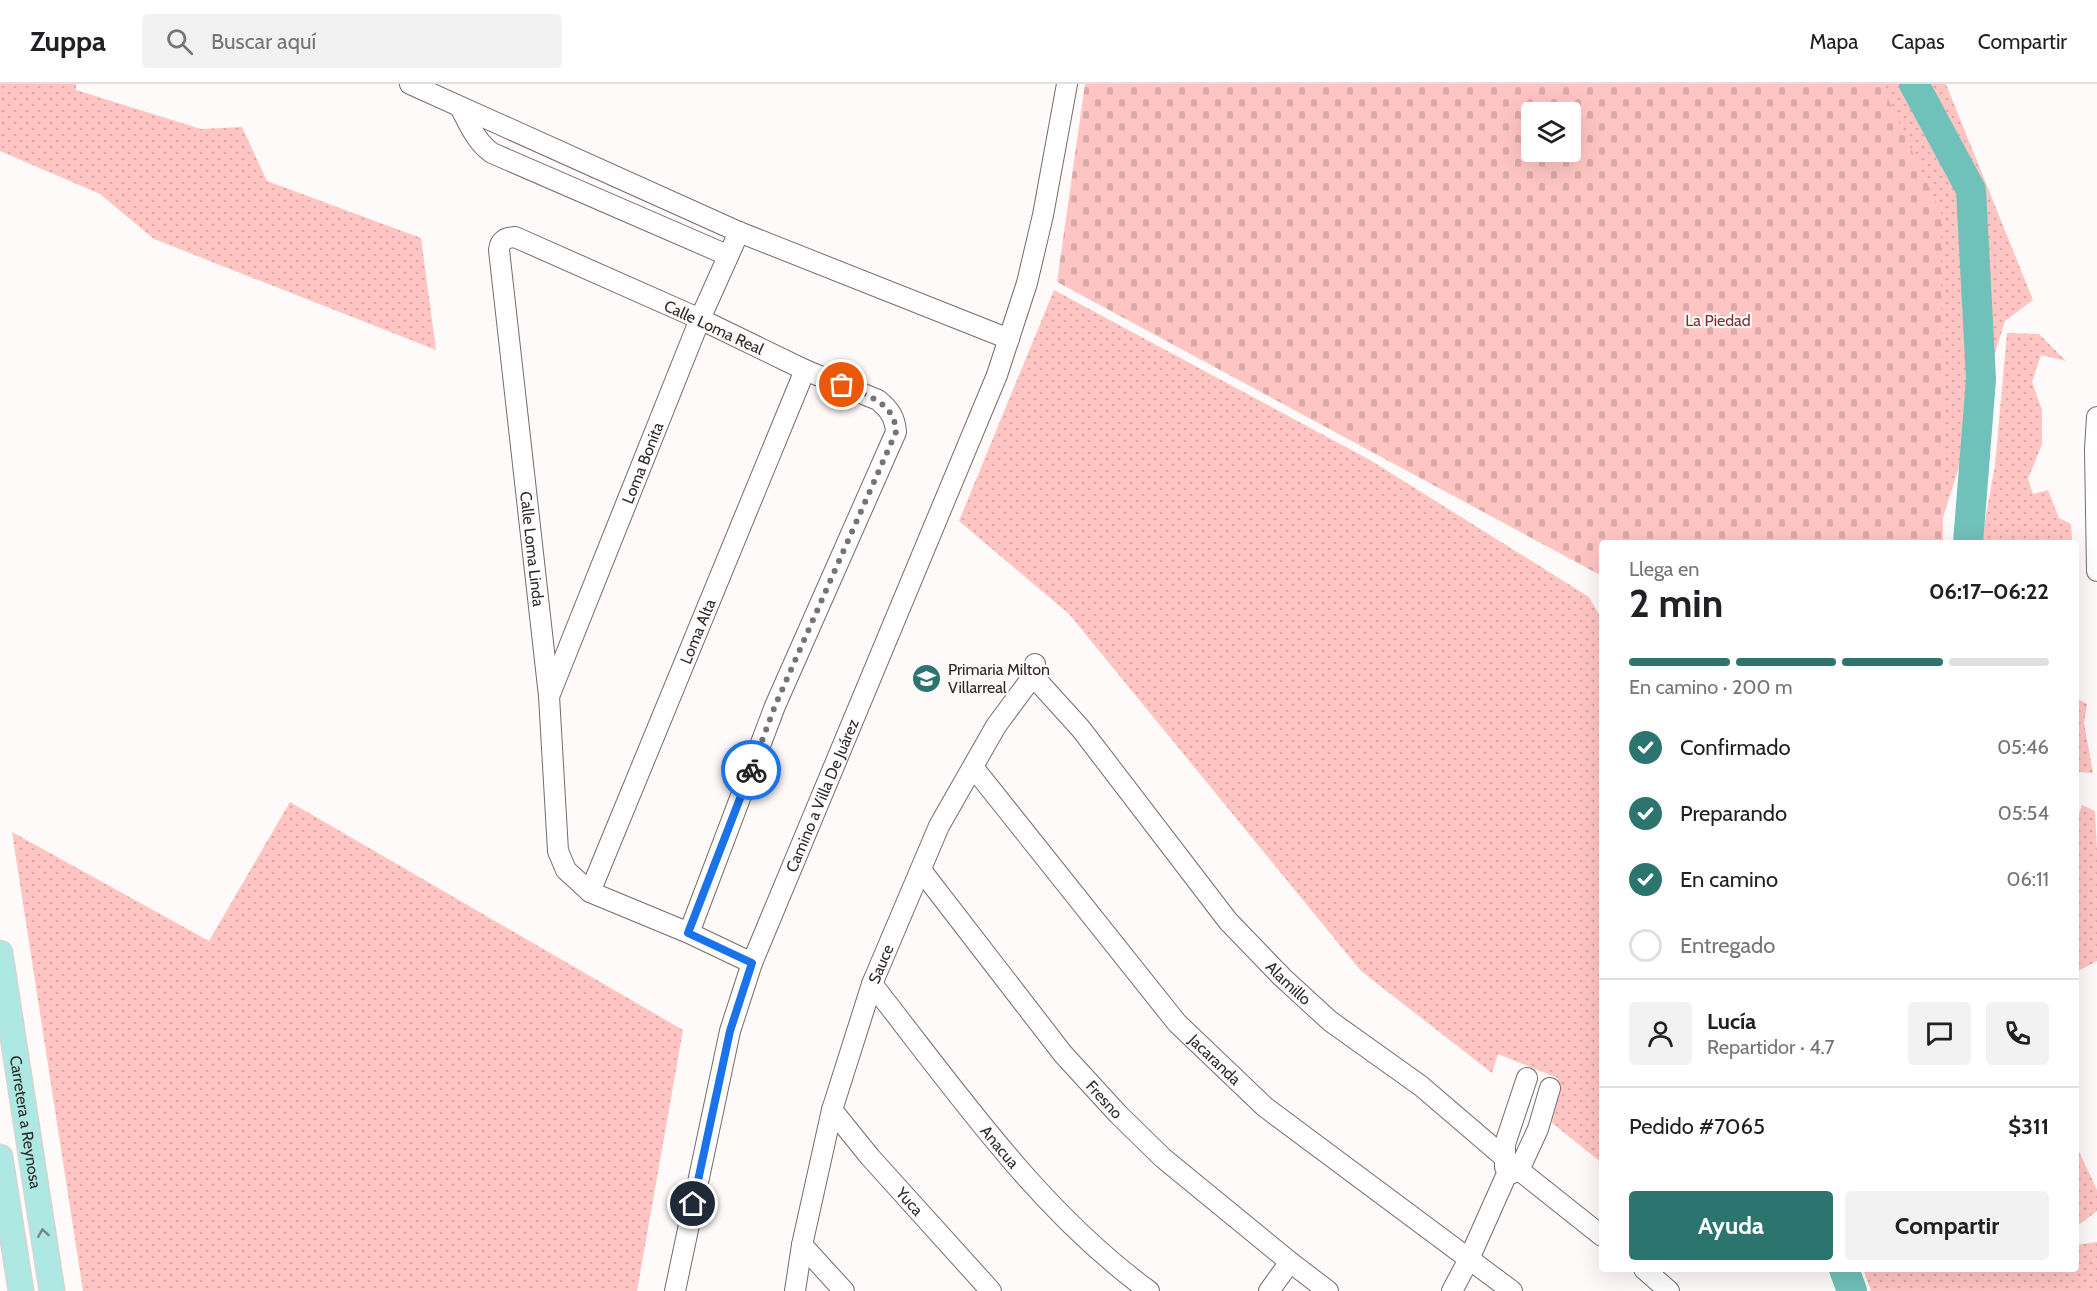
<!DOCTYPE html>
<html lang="es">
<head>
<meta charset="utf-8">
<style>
  body { margin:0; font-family:Cabin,sans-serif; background:#f2f2f2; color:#202124; height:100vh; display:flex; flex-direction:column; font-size:22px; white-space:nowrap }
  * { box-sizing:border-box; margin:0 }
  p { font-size:20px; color:#757577 }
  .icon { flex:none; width:33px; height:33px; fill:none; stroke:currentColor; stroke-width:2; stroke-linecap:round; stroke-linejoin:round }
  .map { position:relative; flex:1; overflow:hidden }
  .side { position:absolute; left:1599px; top:456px; width:480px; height:732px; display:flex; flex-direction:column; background:#fff; border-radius:6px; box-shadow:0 6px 24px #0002 }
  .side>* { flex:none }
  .tools { position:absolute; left:1521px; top:18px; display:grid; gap:12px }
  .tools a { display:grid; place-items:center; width:60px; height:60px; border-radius:6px; background:#fff; box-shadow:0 6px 24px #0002; font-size:30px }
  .pin { position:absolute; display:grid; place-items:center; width:51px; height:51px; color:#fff; margin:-26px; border:3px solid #fff; border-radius:50%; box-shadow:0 2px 6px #0007 }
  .courier { position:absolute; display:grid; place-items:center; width:60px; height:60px; margin:-30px; border:4px solid #1a73e8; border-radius:50%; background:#fff; color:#222; box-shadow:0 2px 8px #0007 }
  .head em { font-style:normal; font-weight:700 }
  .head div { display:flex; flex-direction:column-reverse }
  .head { display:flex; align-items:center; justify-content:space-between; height:102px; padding:0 30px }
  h1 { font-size:39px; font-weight:700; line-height:45px }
  .bar { display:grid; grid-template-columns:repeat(4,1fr); gap:9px 6px; align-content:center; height:72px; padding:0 30px }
  .bar i { height:8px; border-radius:4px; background:#e0e0e0 }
  .bar .active { background:#2c756f }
  .bar p { grid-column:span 4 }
  .line { display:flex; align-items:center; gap:15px; padding:0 30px; border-top:2px solid #e0e0e0 }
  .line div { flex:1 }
  .round { display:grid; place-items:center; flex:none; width:63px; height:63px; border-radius:6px; background:#f2f2f2 }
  ol { padding:0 30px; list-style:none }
  li { display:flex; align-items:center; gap:18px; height:66px }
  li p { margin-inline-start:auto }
  li .icon { padding:6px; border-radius:50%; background:#2c756f; color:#fff; stroke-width:4 }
  li:last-child { color:#757577 }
  li i { width:33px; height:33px; border:3px solid #e0e0e0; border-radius:50% }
  .primary-button { display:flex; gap:12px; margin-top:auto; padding:12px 30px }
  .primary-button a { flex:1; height:69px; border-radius:6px; background:#2c756f; color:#fff; font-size:24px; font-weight:700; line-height:69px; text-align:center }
  .primary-button a+a { background:#f2f2f2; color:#202124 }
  header { display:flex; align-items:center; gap:36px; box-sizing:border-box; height:84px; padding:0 30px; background:#fff; border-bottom:2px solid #e0e0e0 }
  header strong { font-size:28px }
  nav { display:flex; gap:33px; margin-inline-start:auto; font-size:21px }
  .search { width:420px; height:54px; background:#f2f2f2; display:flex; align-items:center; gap:15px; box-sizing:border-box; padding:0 21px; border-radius:6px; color:#757577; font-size:22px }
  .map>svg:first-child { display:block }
  .grass { fill:url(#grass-dots) }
  .cemetery { fill:url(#cemetery-stones); fill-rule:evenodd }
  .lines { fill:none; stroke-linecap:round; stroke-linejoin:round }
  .river { stroke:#70c1b9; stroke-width:30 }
  .minor-casing { stroke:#766b6b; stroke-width:22 }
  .major-casing { stroke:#d5d4d4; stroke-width:27 }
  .minor { stroke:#fff; stroke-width:20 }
  .major { stroke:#ade8e2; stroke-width:24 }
  .oneway { stroke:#6e8986 }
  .done { stroke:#777372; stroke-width:6; stroke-dasharray:0 10.8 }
  .route { stroke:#1a73e8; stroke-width:8 }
  .labels { text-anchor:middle; stroke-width:4.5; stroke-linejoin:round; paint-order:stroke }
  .park-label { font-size:16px; fill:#7f2f33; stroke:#fefaf9 }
  .street-label { font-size:16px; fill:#2f2a2a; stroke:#fefaf9 }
  .poi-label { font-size:16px; fill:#2f2a2a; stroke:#fefaf9; text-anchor:start }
</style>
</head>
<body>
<header>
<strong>Zuppa</strong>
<div class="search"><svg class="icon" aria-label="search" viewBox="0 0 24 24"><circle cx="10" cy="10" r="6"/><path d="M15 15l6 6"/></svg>Buscar aquí</div>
<nav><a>Mapa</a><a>Capas</a><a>Compartir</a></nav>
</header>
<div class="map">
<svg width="2097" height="1207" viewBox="0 0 2097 1207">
  <defs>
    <pattern id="grass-dots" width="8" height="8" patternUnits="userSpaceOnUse" patternTransform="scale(1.5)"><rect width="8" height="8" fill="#ffc5c3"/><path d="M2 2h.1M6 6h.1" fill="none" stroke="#dba9a8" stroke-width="1.8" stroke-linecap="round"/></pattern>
    <pattern id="cemetery-stones" width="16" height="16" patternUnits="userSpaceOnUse" patternTransform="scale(1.5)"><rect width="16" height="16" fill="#ffc5c3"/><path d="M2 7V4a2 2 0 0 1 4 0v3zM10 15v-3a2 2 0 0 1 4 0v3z" fill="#dba9a8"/></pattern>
  </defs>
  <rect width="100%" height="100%" fill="#fefaf9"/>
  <!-- grass -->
  <path class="grass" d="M0 0H76V6L201 45 242 43 267 97 421 154 436 266 154 155 100 110 0 67Z
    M1866 0H1946L2033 216 2005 237 1935 459Z
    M1054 206 1370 376 1589 513 1602 536V1079L1552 1039 1558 994 1498 970 1492 989 1361 887 1069 530 959 437Z
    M2007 249 2039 250 2066 277 2041 271 2032 298 2042 326V360L2028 395 2033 410 2048 406 2059 434 2071 440 2072 456 2066 459H1981L1995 381Z
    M2076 614 2087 620 2084 639 2093 689 2076 688Z
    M290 718 683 946 637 1207H83L12 748 209 857Z
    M2082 721 2095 727 2097 767V877L2076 888V737Z
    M2076 1061 2097 1106V1127L2076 1143Z
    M2097 1158V1207H1871L1863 1185H2076V1161Z"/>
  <!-- cemetery -->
  <path class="cemetery" d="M1085 0H1881L1941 129 1943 459H1602V492L1057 198ZM1532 28H1570V68H1532Z"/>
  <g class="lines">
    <!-- river -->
    <path class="river" d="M1914 0 1971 106 1981 295 1968 459
      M1844 1185 1852 1207"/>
    <defs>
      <g id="minor">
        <path d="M410 0 739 148 1009 255"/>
        <path d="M460 23C469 40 476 58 492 69L727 171"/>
        <path d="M2097 333 2095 365 2097 487"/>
        <path id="s1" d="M1033 592 1081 645 1228 837 1282 893 1330 937 1421 1002 1519 1086 1602 1152"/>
        <path id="s2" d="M550 610 700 235 739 148"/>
        <path id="s3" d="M973 683 1177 939 1265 1023 1512 1207"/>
        <path id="s4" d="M921 786 1063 970 1118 1030 1163 1074 1290 1178 1328 1207"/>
        <path id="s5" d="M590 808 805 286"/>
        <path id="s6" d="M689 849 775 622 896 348C895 333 889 325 878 316L805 286 700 235 515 153C505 154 500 156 499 166L549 612 558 767 566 786 590 808 689 849 752 879"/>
        <path id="s7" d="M872 900C957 1008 1037 1125 1149 1207"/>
        <path id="s8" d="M832 1026 870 1073 991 1207"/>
        <path d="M1505 1083V1060L1527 994"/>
        <path d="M802 1161 844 1207"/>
        <path d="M1644 1185 1669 1207"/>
        <path id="s9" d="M675 1207 730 947 752 879 997 291 1027 199 1043 131 1067 0"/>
        <path id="s10" d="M795 1207 802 1161 832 1026 872 900 939 742 996 642 1033 592 1035 580"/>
        <path d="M1269 1207 1290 1178"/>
        <path d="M1452 1207 1469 1175 1506 1092 1519 1086 1538 1045 1550 1004"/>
      </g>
      <g id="major">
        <path id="s11" d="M0 869 52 1207"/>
        <path d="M0 1073 21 1207"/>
      </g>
    </defs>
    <!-- minor casing -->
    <use href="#minor" class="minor-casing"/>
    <!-- major casing -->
    <use href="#major" class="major-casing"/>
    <!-- minor -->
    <use href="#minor" class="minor"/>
    <!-- major -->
    <use href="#major" class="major"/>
  </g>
  <!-- one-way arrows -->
  <defs><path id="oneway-chevron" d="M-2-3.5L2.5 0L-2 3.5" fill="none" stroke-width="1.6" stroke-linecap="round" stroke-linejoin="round" transform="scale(1.5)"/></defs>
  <use class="oneway" href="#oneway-chevron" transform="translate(43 1149) rotate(-99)"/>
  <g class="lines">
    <!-- done -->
    <path class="done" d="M751 686 775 622 896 348C895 318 866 311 842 301"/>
    <!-- route -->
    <path class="route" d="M693 1120 730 947 752 879 688 849 751 686"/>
  </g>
  <!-- icons -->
  <defs>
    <symbol id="school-disc" viewBox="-11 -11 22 22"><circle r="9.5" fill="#2c756f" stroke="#fefaf9"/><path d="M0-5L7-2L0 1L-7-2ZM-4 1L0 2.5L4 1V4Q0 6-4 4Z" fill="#fff"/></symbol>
  </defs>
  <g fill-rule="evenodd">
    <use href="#school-disc" x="910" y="578" width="33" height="33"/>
  </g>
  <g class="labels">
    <!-- park labels -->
    <g class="park-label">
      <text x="1718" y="242">La Piedad</text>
    </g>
    <!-- street labels -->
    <g class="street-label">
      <text transform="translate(714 243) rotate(25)" y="6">Calle Loma Real</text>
      <text dy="6" stroke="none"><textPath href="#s2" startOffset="249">Loma Bonita</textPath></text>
      <text dy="6" stroke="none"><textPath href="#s6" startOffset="1302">Calle Loma Linda</textPath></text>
      <text dy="6" stroke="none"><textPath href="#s5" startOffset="282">Loma Alta</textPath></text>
      <text dy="6" stroke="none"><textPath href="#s9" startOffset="519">Camino a Villa De Juárez</textPath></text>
      <text dy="6" stroke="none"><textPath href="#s10" startOffset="339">Sauce</textPath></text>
      <text dy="6" stroke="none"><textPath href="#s1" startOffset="400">Alamillo</textPath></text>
      <text dy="6" stroke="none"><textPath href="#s3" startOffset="380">Jacaranda</textPath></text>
      <text dy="6" stroke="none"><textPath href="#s4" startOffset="294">Fresno</textPath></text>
      <text dy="6" stroke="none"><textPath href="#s11" startOffset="171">Carretera a Reynosa</textPath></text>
      <text dy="6" stroke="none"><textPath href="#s7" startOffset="207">Anacua</textPath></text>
      <text dy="6" stroke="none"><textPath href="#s8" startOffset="120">Yuca</textPath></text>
    </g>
    <!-- poi labels -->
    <g class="poi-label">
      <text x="948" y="591">Primaria Milton<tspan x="948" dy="18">Villarreal</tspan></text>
    </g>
  </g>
</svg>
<div class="tools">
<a><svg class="icon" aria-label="layers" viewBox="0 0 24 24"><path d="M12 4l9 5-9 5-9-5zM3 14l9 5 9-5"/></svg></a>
</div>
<div class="pin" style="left:842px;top:301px;background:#ea580c"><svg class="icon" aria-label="bag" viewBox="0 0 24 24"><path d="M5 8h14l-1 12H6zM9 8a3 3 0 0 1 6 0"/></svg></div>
<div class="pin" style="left:693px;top:1120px;background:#1f2937"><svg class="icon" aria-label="home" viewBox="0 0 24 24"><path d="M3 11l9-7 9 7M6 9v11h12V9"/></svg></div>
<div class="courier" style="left:751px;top:686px"><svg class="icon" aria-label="bike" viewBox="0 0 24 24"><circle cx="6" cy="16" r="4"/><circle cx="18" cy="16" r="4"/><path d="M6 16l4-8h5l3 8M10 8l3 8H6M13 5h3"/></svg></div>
<section class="side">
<div class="head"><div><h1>2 min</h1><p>Llega en</p></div><em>06:17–06:22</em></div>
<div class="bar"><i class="active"></i><i class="active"></i><i class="active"></i><i></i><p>En camino · 200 m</p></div>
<ol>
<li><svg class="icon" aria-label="check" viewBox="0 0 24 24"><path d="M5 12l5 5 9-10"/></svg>Confirmado<p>05:46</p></li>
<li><svg class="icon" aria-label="check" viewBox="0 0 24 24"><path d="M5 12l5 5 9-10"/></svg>Preparando<p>05:54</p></li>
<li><svg class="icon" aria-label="check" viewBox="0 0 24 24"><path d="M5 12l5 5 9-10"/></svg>En camino<p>06:11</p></li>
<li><i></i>Entregado</li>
</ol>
<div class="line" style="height:108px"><a class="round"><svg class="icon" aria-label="person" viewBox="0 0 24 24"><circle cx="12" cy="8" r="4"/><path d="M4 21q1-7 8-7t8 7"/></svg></a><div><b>Lucía</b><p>Repartidor · 4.7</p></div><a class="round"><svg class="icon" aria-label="chat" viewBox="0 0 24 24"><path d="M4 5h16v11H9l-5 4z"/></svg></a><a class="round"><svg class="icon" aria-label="phone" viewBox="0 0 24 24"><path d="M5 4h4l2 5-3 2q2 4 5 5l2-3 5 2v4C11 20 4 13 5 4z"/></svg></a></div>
<div class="line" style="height:78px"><div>Pedido #7065</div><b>$311</b></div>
<div class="primary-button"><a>Ayuda</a><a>Compartir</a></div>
</section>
</div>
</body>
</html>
